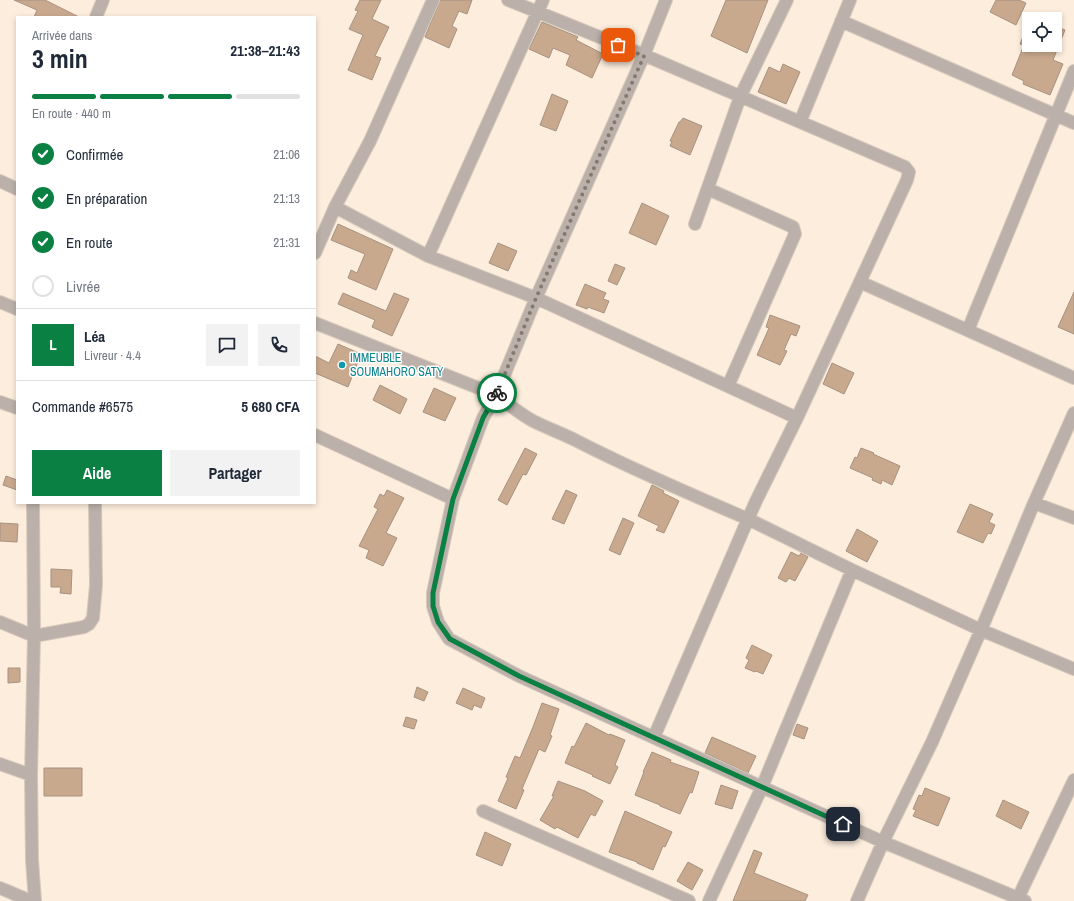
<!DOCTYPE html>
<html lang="fr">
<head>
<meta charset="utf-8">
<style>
  body { margin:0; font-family:"Archivo Narrow",sans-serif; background:#f2f2f3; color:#1f2937; height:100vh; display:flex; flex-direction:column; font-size:15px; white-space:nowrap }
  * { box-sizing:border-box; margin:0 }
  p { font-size:13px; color:#747a83 }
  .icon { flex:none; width:22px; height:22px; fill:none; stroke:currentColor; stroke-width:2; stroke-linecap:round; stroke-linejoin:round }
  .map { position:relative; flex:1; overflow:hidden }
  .panel { position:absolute; left:16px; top:16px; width:300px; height:488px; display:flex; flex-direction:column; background:#fff; border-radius:0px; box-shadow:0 2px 6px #0003 }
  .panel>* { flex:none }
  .fabs { position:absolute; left:1022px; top:12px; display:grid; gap:8px }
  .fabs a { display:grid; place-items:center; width:40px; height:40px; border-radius:0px; background:#fff; box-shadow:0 2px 6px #0003; font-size:20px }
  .pin { position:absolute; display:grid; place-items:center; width:34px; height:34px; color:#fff; margin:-17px; border-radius:8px; box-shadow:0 2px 6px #0006 }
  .courier { position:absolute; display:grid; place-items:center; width:40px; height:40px; margin:-20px; border:3px solid #0b8043; border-radius:50%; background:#fff; color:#222; box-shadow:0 1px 5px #0007 }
  .headline em { font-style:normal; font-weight:700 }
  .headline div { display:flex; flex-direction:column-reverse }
  .headline { display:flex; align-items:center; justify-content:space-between; height:68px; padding:0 16px }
  h1 { font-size:26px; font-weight:700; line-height:30px }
  .bar { display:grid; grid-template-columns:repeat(4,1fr); gap:6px 4px; align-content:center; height:48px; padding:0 16px }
  .bar i { height:5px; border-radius:3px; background:#e0e1e3 }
  .bar .on { background:#0b8043 }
  .bar p { grid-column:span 4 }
  .line { display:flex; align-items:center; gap:10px; padding:0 16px; border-top:1px solid #e0e1e3 }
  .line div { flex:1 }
  .round { display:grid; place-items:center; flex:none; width:42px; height:42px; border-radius:0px; background:#f2f2f3 }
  ol { padding:0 16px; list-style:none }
  li { display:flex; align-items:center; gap:12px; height:44px }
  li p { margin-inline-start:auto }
  li .icon { padding:4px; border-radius:50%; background:#0b8043; color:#fff; stroke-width:4 }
  li:last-child { color:#747a83 }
  li i { width:22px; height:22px; border:2px solid #e0e1e3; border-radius:50% }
  .cta { display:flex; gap:8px; margin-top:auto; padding:8px 16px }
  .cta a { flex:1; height:46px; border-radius:0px; background:#0b8043; color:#fff; font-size:16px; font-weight:700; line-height:46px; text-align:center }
  .cta a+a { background:#f2f2f3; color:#1f2937 }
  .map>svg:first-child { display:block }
  .building { fill:#c9a98e; stroke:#a69281 }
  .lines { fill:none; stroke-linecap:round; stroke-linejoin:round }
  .minor-casing { stroke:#d7c9bb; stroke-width:14 }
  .minor { stroke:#bbb1aa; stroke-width:12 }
  .done { stroke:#83796e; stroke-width:4; stroke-dasharray:0 7.2 }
  .route { stroke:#0b8043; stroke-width:5 }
  .culture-dot { fill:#0f9aa8; stroke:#fff; stroke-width:1.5 }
  .labels { text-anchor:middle; stroke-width:3; stroke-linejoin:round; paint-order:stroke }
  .culture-label { font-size:12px; fill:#0d838f; stroke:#fff; text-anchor:start }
</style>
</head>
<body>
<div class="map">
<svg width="1074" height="901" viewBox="0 0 1074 901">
  <rect width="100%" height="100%" fill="#fceddd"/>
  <!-- building -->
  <path class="building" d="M14 0H45L79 17H34L37 10Z
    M360 0H381L372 19 389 27 375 56 381 58 372 80 348 70 363 35 349 29 358 11 355 10Z
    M440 0H472L467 14 459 11 452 26 457 29 449 48 425 37Z
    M726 0H768L747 53 711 36Z
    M996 0H1019L1026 3 1016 25 990 12Z
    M542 22 578 37 576 40 603 54 592 78 566 65 570 55 553 48 549 58 529 49Z
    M1029 22V45H1055V26L1065 30 1053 60 1063 64 1050 95 1023 84 1024 81 1012 75 1024 45 1020 44Z
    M783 64 800 72 786 104 758 92 769 67 780 72Z
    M552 94 568 101 556 131 540 125Z
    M683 118 702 126 690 155 670 146 672 141H670L679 122H680Z
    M642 203 669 216 656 245 629 233Z
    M338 224 393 249 376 290 348 278 351 270 357 273 365 254 331 240Z
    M498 243 517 251 508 271 489 263Z
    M615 264 625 268 617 285 608 281Z
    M585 284 606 293 603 299 609 301 604 313 588 307 587 309 576 305Z
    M1074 292V334L1058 327Z
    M343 293 386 311 394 293 409 299 392 336 372 327 375 320 338 304Z
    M770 315 800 326 796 336 791 334 784 350 787 351 780 365 757 355 769 328 766 327Z
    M338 344 361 354 348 387 315 373V356L329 363Z
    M832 363 854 373 844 394 823 384Z
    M380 385 407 399 400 414 373 400Z
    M434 388 456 398 445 421 423 412Z
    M525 448 537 454 526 475 523 474 507 505 498 500Z
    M861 448 874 453 873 454 900 466 892 485 882 480 881 484 872 480 873 478 850 468 855 457 857 458Z
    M6 476 17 480V490L3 485Z
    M652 485 664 491 663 493 679 501 664 533 656 530 659 526 638 516Z
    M387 490 404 498 386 533 397 538 383 566 366 558 369 550 359 546 378 509 374 507 380 494 384 496Z
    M566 490 577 495 564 524 552 519Z
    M970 504 993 514 989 522 995 525 991 534 988 533 983 543 957 532Z
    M623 518 634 523 620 555 609 550Z
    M0 523 18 524 17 542 0 541Z
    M857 529 878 541 867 562 846 551Z
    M791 552 799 556 801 553 808 557 795 581 789 578 786 582 778 578Z
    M51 569 72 570 71 594 60 593 61 587H51Z
    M752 645 772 655 763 674 756 671 755 672 745 668 749 660 746 658Z
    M8 668H20V682L8 683Z
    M417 687 428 692 424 701 414 697Z
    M463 688 485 698 481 708 474 705 472 710 456 703Z
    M542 703 559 709 550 735 552 736 545 752 539 749 522 789 524 790 516 809 498 801 508 778 506 777 515 756 520 758 533 727Z
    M406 717 417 720 414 729 403 726Z
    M586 723 609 735 610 734 625 740 615 765 618 767 610 784 592 776 593 775 565 763 572 746 574 747Z
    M797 724 808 728 804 739 793 735Z
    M712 737 756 756 748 773 705 753Z
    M652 752 671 760 670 762 699 772 692 793 690 792 680 814 660 806V805L635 795 644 772H643Z
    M44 768H82V796H44Z
    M558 781 585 791 603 801 595 816 591 814 578 838 557 827 555 829 540 820 554 796H552Z
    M721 785 738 791 732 809 715 804Z
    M925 788 950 798 938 826 913 816 916 810 913 809 919 795 922 796Z
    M1003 800 1029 812 1021 829 996 816Z
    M625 811 672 832 665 847 663 846 653 870 637 863V862L609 852Z
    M485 832 511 844 502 866 476 855Z
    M754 850 762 853 754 873 808 895 805 901H733Z
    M688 862 703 870 692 890 677 881Z"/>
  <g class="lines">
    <defs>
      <path id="minor" d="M508 0 644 55 905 167 909 172 907 180 797 418 756 501 748 519 852 570 981 630 1074 669
        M666 0 644 55 536 298 496 395 483 418 453 499 433 593V606L438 622 449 639 519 676 762 787 709 901
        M96 17 103 0
        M841 21 1074 123
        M800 122 850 0
        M0 181 17 189
        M708 189 793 227 795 234 728 386
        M335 207 428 256 536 298 797 418
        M695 224 740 97 787 0
        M315 253 335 207 370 141 433 0
        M428 256 543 0
        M860 282 1074 378
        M0 302 17 309
        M315 323 496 395C508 404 520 414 533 421 547 428 561 433 575 440 631 469 690 494 748 519L654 737
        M968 330 1074 71
        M0 402 17 408
        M315 435 453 499
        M33 503 34 636 31 775 32 860 35 901
        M1034 503 1074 518
        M852 570 762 787 883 842 1025 901
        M0 622 34 636 84 627 89 624 93 618 96 585 95 503
        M0 764 31 775
        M483 811 689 901
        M0 888 31 901
        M1018 898 1074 780
        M857 901 883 842 932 742 981 630 1034 503 1074 413"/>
    </defs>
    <!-- minor casing -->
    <use href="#minor" class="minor-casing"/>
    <!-- minor -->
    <use href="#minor" class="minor"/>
  </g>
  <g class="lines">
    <!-- done -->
    <path class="done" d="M497 393 536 298 644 56 618 45"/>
    <!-- route -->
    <path class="route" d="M497 393 483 418 453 499 433 593V606L438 622 450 639 519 676 843 824"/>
  </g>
  <!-- markers -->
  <circle class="culture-dot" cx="342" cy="365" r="4"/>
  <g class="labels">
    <!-- culture labels -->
    <g class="culture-label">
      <text x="350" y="362">IMMEUBLE<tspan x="350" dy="14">SOUMAHORO SATY</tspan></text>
    </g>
  </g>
</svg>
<div class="fabs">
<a><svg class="icon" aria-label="locate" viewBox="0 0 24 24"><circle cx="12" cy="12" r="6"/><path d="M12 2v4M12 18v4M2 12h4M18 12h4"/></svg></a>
</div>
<div class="pin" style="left:618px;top:45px;background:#ea580c"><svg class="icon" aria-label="bag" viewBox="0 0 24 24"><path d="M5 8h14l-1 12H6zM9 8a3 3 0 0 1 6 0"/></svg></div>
<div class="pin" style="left:843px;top:824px;background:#1f2937"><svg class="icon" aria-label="home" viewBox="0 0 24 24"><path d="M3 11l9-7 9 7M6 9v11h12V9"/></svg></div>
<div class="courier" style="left:497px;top:393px"><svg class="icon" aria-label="bike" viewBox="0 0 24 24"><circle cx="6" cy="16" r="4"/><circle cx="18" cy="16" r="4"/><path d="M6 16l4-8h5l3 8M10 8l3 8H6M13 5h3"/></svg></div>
<section class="panel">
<div class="headline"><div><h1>3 min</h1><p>Arrivée dans</p></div><em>21:38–21:43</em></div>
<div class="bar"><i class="on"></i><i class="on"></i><i class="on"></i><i></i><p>En route · 440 m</p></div>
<ol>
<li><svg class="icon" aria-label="check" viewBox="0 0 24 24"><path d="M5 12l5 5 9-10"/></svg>Confirmée<p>21:06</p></li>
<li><svg class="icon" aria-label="check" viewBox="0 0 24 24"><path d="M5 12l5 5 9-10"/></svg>En préparation<p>21:13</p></li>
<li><svg class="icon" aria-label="check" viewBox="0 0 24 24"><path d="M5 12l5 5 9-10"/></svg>En route<p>21:31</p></li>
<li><i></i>Livrée</li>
</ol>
<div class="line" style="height:72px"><b class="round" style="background:#0b8043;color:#fff">L</b><div><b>Léa</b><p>Livreur · 4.4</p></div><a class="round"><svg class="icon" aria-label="chat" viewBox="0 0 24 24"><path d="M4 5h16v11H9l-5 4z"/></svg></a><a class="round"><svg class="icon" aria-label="phone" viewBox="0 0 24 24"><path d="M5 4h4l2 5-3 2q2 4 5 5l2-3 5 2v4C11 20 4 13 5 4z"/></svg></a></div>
<div class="line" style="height:52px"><div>Commande #6575</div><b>5 680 CFA</b></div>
<div class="cta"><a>Aide</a><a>Partager</a></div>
</section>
</div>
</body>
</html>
